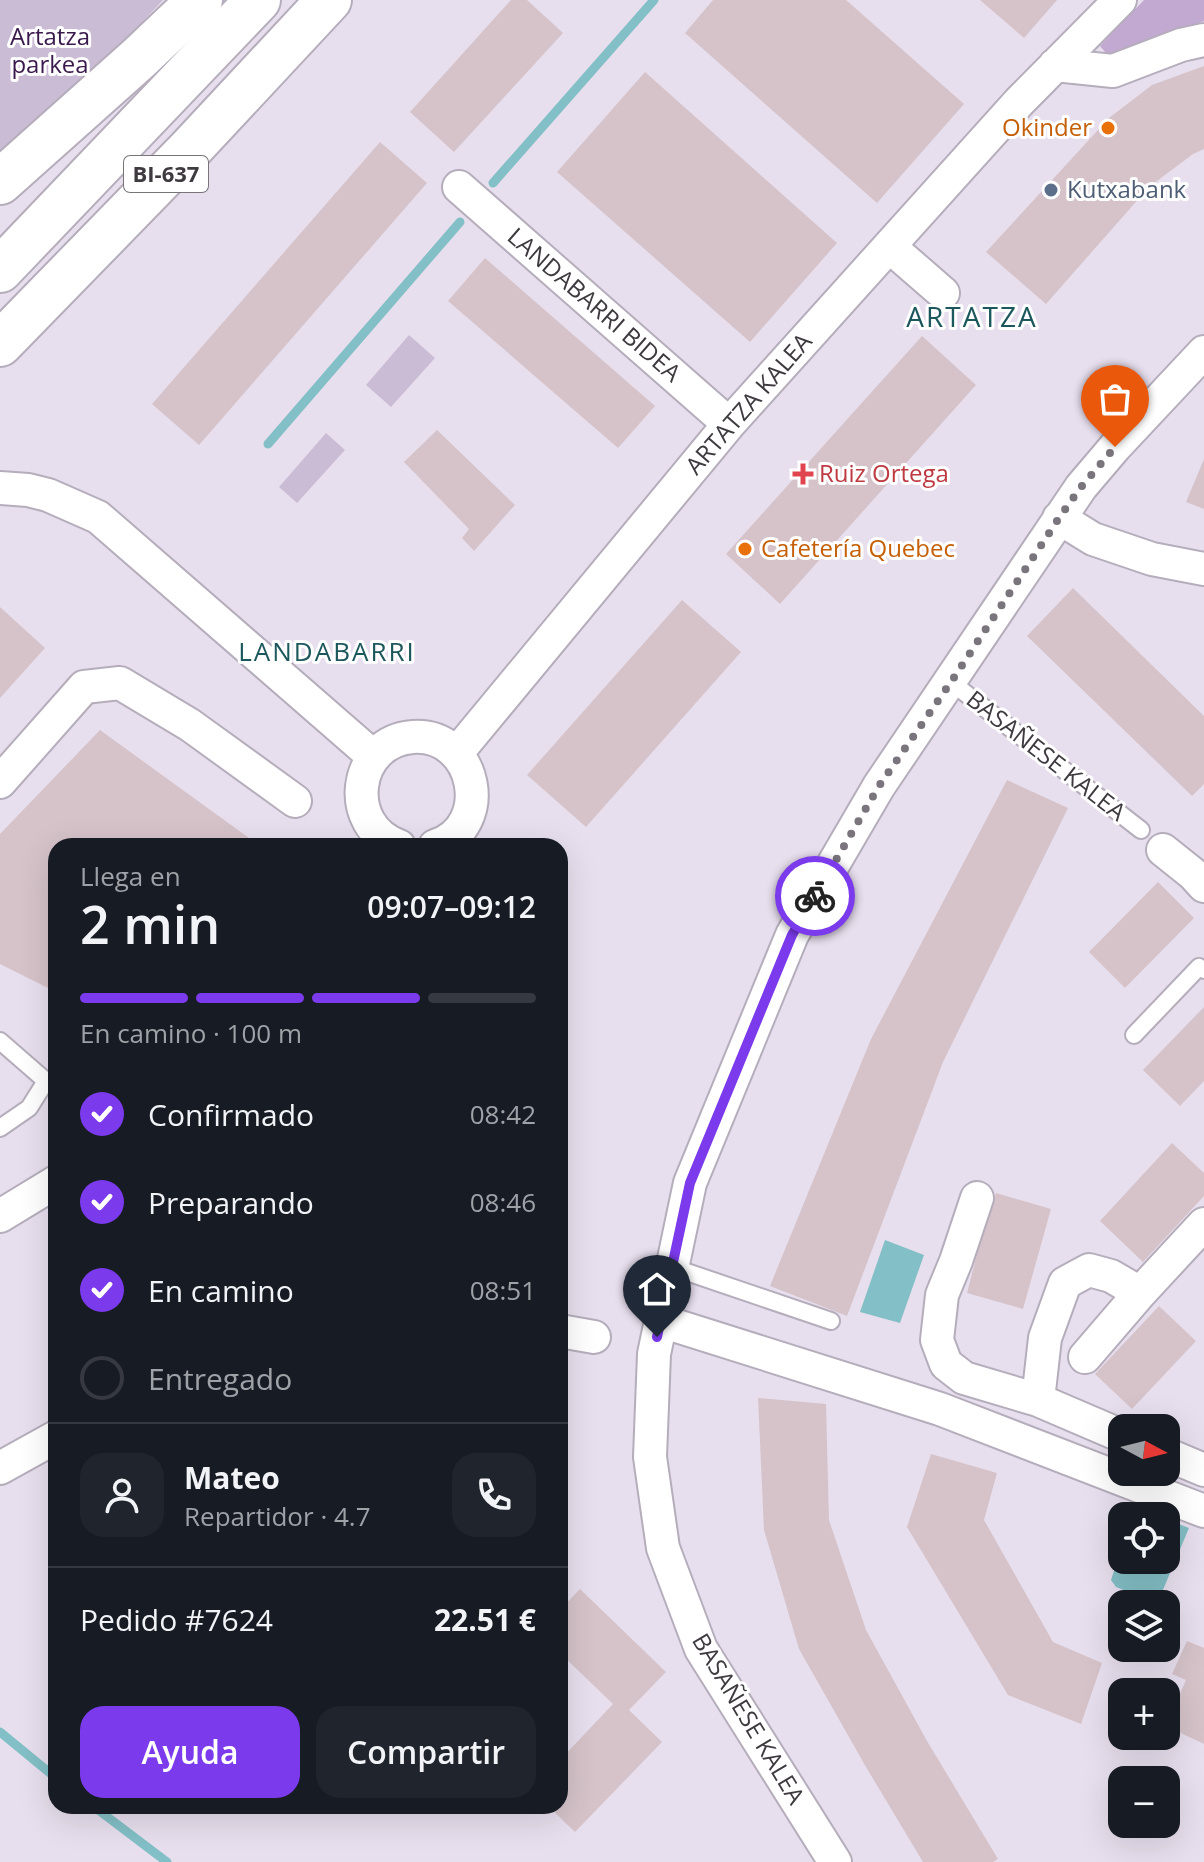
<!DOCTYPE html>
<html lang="es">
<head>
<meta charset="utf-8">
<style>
  body { margin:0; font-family:"Open Sans",sans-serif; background:#20242c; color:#f1f3f6; height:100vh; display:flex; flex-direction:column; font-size:30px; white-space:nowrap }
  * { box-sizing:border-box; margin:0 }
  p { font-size:26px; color:#9ea1a6 }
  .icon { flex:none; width:44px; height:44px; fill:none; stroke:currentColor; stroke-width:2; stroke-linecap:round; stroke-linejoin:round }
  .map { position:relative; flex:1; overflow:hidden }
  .drawer { position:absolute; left:48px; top:838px; width:520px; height:976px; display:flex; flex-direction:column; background:#171b24; border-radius:24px; box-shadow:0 8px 32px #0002 }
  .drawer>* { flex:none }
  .needle { width:52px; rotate:97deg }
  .buttons { position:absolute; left:1108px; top:1414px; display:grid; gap:16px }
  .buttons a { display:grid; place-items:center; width:72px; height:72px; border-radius:16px; background:#171b24; box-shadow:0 8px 32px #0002; font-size:40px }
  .pin { position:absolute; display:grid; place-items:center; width:68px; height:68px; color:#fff; margin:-82px -34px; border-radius:50% 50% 50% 0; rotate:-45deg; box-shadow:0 0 8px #0007 }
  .pin .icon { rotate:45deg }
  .courier { position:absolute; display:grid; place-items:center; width:80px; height:80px; margin:-40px; border:6px solid #7c3aed; border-radius:50%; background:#fff; color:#222; box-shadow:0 2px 10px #0007 }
  .overview em { font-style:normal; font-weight:600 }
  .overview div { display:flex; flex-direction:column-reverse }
  .overview { display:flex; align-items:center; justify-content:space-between; height:136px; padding:0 32px }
  h1 { font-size:52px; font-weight:600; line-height:60px }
  .bar { display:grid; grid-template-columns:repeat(4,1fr); gap:12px 8px; align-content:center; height:96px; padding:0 32px }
  .bar i { height:10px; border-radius:6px; background:#363941 }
  .bar .current { background:#7c3aed }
  .bar p { grid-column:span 4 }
  .line { display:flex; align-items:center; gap:20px; padding:0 32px; border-top:2px solid #363941 }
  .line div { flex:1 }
  .round { display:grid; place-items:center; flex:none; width:84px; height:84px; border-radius:24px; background:#20242c }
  ol { padding:0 32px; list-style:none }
  li { display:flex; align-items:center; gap:24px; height:88px }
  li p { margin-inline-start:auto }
  li .icon { padding:8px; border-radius:50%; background:#7c3aed; color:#fff; stroke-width:4 }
  li:last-child { color:#9ea1a6 }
  li i { width:44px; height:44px; border:4px solid #363941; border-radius:50% }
  .primary-button { display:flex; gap:16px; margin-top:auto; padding:16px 32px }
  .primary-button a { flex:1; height:92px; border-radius:24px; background:#7c3aed; color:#fff; font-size:32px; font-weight:600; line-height:92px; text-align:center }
  .primary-button a+a { background:#20242c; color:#f1f3f6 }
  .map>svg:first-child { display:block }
  .green { fill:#cbbcd6 }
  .forest { fill:#c1a9d1 }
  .water { fill:#83bfc6 }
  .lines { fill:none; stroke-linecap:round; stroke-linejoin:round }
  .stream { stroke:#83bfc6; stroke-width:9 }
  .building { fill:#d5c3c9 }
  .lane-casing { stroke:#b5adbb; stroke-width:20 }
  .street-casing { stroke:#b5adbb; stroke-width:36 }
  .primary-casing { stroke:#b5adbb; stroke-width:48 }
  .highway-casing { stroke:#b5adbb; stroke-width:48 }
  .lane { stroke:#fff; stroke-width:16 }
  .street { stroke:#fff; stroke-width:32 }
  .primary { stroke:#fff; stroke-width:44 }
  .highway { stroke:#fff; stroke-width:44 }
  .done { stroke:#7a747d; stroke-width:8; stroke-dasharray:0 14.4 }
  .route { stroke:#7c3aed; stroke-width:10 }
  .food-dot { fill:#e8710a; stroke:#fff; stroke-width:3 }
  .service-dot { fill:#5c6f8a; stroke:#fff; stroke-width:3 }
  .health-dot { fill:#e0444e; stroke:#fff; stroke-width:3 }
  .labels { text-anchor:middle; stroke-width:6; stroke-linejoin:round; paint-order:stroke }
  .shield { fill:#fff; stroke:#787579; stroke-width:2 }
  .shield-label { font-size:22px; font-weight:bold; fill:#3e3a40 }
  .park-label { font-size:24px; fill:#3a1a4c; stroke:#fff }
  .food-label { font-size:24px; fill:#c56008; stroke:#fff; text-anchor:end }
  .service-label { font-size:24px; fill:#4e5e75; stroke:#fff; text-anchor:start }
  .street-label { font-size:24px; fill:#3e3a40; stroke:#fff }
  .health-label { font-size:24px; fill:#be3a42; stroke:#fff; text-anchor:start }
  .neighbourhood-label { font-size:26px; letter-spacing:2px; fill:#1b575b; stroke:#fff }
  .quarter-label { font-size:28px; letter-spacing:2px; fill:#1b575b; stroke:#fff }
</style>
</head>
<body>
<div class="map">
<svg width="1204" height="1862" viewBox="0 0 1204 1862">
  <rect width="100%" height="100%" fill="#e8dfee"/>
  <!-- green -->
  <path class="green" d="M0 0H163L0 174Z
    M409 335 435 358 391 407 366 385Z
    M326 433 345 450 297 503 279 487Z"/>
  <!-- forest -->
  <path class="forest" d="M1144 0H1204V21L1112 60 1100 46Z"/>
  <!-- water -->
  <path class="water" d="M885 1240 924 1255 900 1323 860 1312Z
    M1166 1519 1189 1528 1160 1597 1143 1591 1136 1595 1116 1587 1111 1580 1118 1558 1122 1556V1560H1166Z"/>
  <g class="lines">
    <!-- stream -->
    <path class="stream" d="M493 183 654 0
      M268 444 460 222
      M0 1732 56 1778
      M93 1806 167 1862"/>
  </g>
  <!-- building -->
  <path class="building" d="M511 0H527L563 33 454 152 410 112Z
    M713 0H846L964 104 877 203 685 33Z
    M980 0H1057L1024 38Z
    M1204 66V149L1193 154 1149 187 1046 304 986 252 1109 118 1152 85Z
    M645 72 837 243 750 342 557 172Z
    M380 142 427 183 199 445 152 404Z
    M485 258 655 406 618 448 448 301Z
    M922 336 976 385 780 604 726 554Z
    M437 430 515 505 474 551 462 538 469 529 404 462Z
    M1204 459V509L1186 502Z
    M1073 588 1204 716V784L1192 796 1027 636Z
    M682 600 741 652 586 827 527 775Z
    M0 607 45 648 0 698Z
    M100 730 260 846H56V992L0 964V834Z
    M1007 780 1068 808 943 1062 847 1316 770 1286 871 1039Z
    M1158 882 1194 918 1125 988 1089 952Z
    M1204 1007V1081L1180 1106 1143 1070Z
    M1172 1143 1204 1173V1196L1143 1262 1100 1221Z
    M996 1193 1051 1209 1023 1309 967 1293 981 1238Z
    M1159 1306 1196 1341 1132 1409 1095 1374Z
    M758 1398 826 1404 829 1520 866 1630 927 1741 998 1859 993 1862H923L866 1767 799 1649 764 1530Z
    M931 1454 997 1473 984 1520 1053 1642 1102 1663 1081 1724 1008 1695 907 1527Z
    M580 1589 666 1672 629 1710 662 1742 575 1832 548 1806H560V1760L613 1704 560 1653V1610Z
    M1187 1641 1204 1648V1744L1166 1726 1186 1680 1172 1674Z"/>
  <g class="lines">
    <defs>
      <path id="lane" d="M951 682 1141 830
        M1134 1035 1199 967 1204 970
        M0 1041 46 1081 29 1108 0 1128
        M672 1267 831 1321"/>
      <path id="street" d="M1055 65 1113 71 1181 45 1204 40
        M459 187 729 424
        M890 247 943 293
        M0 488 28 490 48 495 98 517 374 757
        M1059 518 1093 539 1152 559 1204 569
        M456 754 729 424 1019 102 1120 0
        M0 782 84 687 120 683 190 725 295 801
        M399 846C342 826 353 741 413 737 477 733 495 827 435 846
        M1163 850 1193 874 1204 886
        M977 1198 956 1261 942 1295 937 1340 946 1364 964 1378 1038 1400 1122 1436
        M0 1216 56 1182
        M661 1321 940 1409 1204 1511
        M560 1331 594 1337
        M1085 1357 1140 1293 1204 1224
        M1038 1400 1045 1338 1065 1283 1089 1270 1111 1276 1140 1293
        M1166 1454 1204 1470
        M0 1468 56 1437
        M835 1862 701 1649 663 1548 650 1457 654 1354 690 1183 792 935 879 786 1081 487 1115 447 1204 352"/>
      <path id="primary" d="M0 182 139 58 200 0"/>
      <path id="highway" d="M0 270 258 0
        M0 344 191 148 329 0"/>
    </defs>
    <!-- lane casing -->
    <use href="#lane" class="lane-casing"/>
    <!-- street casing -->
    <use href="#street" class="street-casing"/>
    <!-- primary casing -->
    <use href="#primary" class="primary-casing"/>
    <!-- highway casing -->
    <use href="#highway" class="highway-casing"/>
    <!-- lane -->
    <use href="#lane" class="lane"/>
    <!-- street -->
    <use href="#street" class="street"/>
    <!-- primary -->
    <use href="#primary" class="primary"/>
    <!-- highway -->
    <use href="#highway" class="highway"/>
  </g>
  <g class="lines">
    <!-- done -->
    <path class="done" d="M815 896 879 786 951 682 1059 518 1081 487 1115 447"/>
    <!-- route -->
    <path class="route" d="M657 1337 690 1183 792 935 815 896"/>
  </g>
  <!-- markers -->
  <g class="food-dot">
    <circle cx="1108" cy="128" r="8"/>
    <circle cx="745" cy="549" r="8"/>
  </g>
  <circle class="service-dot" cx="1051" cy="190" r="8"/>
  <path class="health-dot" d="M799 462h8v8h8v8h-8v8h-8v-8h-8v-8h8z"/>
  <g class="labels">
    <!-- shield labels -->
    <rect class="shield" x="124" y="156" width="84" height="36" rx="6"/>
    <g class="shield-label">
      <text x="166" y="182">BI-637</text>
    </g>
    <!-- park labels -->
    <g class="park-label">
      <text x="50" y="45">Artatza<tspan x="50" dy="28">parkea</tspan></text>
    </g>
    <!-- food labels -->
    <g class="food-label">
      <text x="1092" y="136">Okinder</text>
      <text x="761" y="557" text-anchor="start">Cafetería Quebec</text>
    </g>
    <!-- service labels -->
    <g class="service-label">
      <text x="1067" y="198">Kutxabank</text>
    </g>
    <!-- street labels -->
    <g class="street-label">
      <text transform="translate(594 305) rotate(41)" y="8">LANDABARRI BIDEA</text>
      <text transform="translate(749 404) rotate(-49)" y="8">ARTATZA KALEA</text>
      <text transform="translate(1046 756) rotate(38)" y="8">BASAÑESE KALEA</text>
      <text transform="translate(748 1719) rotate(59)" y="8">BASAÑESE KALEA</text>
    </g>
    <!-- health labels -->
    <g class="health-label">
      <text x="819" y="482">Ruiz Ortega</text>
    </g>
    <!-- neighbourhood labels -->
    <g class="neighbourhood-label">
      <text x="327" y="661">LANDABARRI</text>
    </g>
    <!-- quarter labels -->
    <g class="quarter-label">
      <text x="972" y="327">ARTATZA</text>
    </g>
  </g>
</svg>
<div class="buttons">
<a><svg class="needle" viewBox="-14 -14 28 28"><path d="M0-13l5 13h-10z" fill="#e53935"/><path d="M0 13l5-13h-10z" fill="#9ea1a6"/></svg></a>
<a><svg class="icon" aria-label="locate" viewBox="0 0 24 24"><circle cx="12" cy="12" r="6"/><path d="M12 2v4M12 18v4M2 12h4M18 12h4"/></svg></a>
<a><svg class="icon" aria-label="layers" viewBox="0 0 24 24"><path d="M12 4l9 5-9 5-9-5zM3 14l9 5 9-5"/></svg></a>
<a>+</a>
<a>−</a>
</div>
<div class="pin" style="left:1115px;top:447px;background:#ea580c"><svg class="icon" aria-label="bag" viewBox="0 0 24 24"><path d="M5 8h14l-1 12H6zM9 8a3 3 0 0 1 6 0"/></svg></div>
<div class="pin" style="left:657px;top:1337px;background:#1f2937"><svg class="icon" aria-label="home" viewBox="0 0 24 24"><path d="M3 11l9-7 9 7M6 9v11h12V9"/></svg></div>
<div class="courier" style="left:815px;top:896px"><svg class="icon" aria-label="bike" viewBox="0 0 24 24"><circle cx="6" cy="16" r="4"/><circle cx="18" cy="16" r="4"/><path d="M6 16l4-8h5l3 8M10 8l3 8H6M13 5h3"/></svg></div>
<section class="drawer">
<div class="overview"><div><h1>2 min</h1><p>Llega en</p></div><em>09:07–09:12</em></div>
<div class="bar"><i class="current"></i><i class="current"></i><i class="current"></i><i></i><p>En camino · 100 m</p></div>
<ol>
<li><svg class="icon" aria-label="check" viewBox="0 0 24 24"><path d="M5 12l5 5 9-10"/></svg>Confirmado<p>08:42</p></li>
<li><svg class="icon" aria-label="check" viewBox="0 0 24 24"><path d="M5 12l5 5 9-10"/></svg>Preparando<p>08:46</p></li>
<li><svg class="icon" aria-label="check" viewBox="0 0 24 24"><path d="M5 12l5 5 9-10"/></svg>En camino<p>08:51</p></li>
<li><i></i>Entregado</li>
</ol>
<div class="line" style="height:144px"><a class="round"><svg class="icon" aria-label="person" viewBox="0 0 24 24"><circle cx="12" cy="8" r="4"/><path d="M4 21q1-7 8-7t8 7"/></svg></a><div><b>Mateo</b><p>Repartidor · 4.7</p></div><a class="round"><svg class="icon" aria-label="phone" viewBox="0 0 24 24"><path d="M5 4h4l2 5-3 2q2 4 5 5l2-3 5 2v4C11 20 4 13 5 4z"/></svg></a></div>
<div class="line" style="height:104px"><div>Pedido #7624</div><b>22.51 €</b></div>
<div class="primary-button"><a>Ayuda</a><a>Compartir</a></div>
</section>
</div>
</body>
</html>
